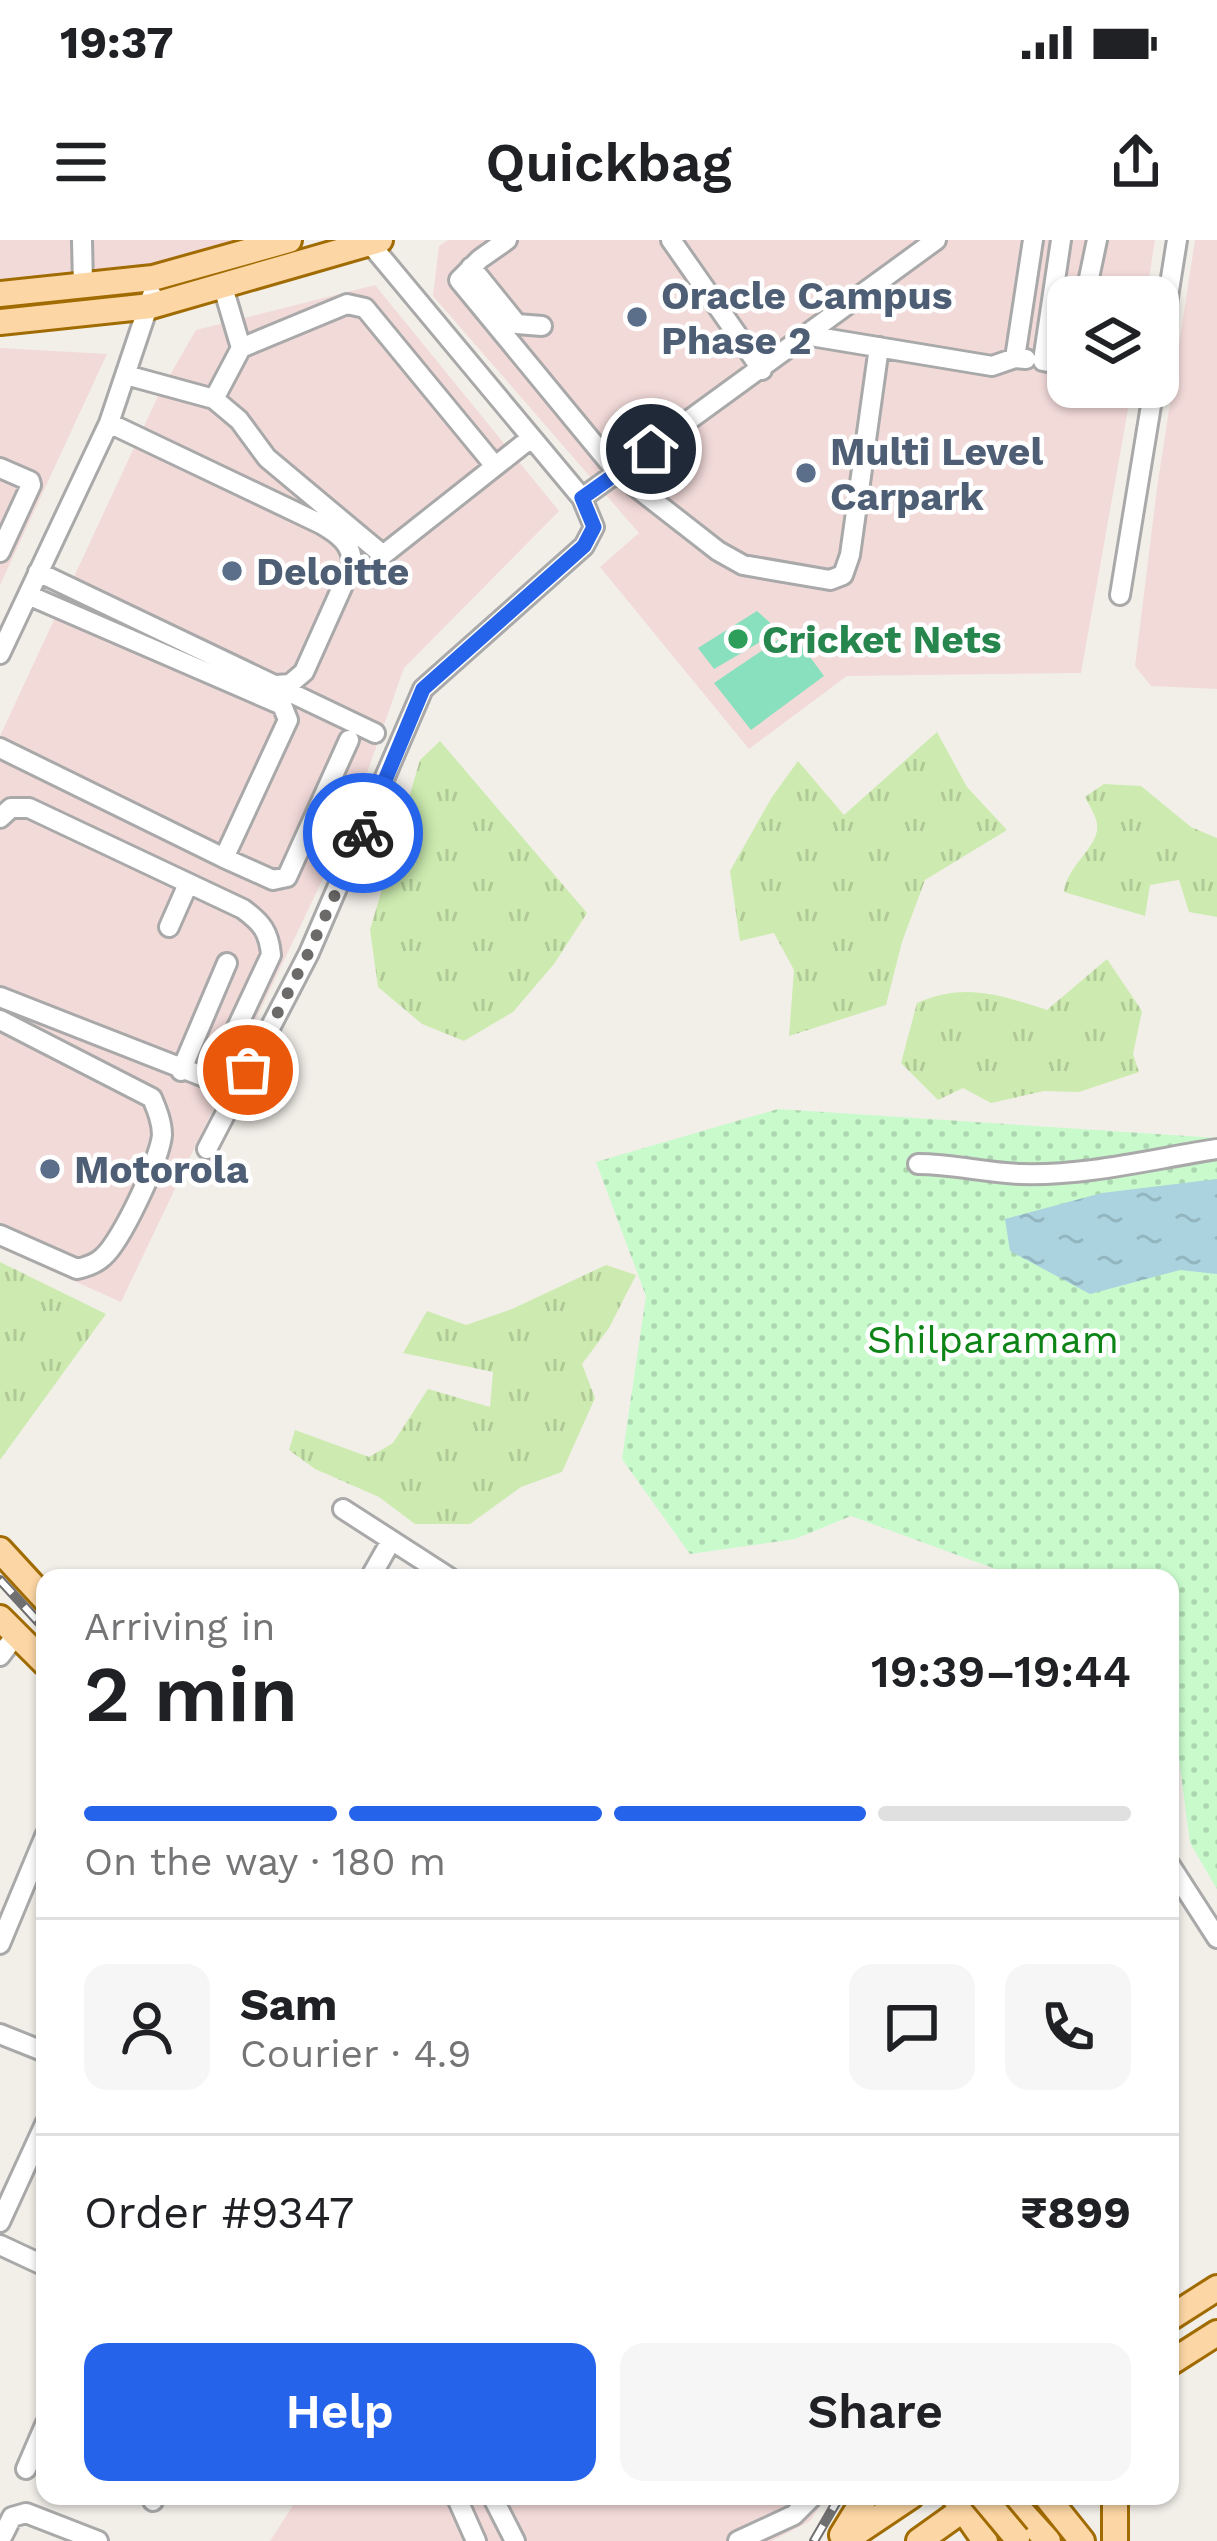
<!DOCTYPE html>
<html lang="en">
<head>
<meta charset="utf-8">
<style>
  body { margin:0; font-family:"Work Sans",sans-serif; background:#f6f6f6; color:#202124; height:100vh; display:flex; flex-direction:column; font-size:45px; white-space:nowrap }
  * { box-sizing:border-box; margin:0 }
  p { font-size:39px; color:#757577 }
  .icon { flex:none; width:66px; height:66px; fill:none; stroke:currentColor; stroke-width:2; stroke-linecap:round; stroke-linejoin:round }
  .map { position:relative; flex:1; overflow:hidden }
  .panel { position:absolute; left:36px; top:1329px; width:1143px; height:936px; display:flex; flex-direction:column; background:#fff; border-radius:24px; box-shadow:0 3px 9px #0004 }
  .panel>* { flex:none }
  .controls { position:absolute; left:1047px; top:36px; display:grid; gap:24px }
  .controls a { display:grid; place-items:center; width:132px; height:132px; border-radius:24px; background:#fff; box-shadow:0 3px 9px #0004; font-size:60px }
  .pin { position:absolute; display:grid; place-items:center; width:102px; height:102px; color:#fff; margin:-51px; border:6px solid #fff; border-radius:50%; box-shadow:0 3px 12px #0007 }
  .courier { position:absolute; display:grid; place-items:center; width:120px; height:120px; margin:-60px; border:9px solid #2563eb; border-radius:50%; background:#fff; color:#222; box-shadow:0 3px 15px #0007 }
  .head em { font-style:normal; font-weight:600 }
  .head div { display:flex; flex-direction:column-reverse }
  .head { display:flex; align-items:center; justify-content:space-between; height:204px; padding:0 48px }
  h1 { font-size:78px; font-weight:600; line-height:90px }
  .bar { display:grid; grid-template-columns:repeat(4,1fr); gap:18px 12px; align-content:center; height:144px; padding:0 48px }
  .bar i { height:15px; border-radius:9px; background:#e0e0e0 }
  .bar .current { background:#2563eb }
  .bar p { grid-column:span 4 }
  .line { display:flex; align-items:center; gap:30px; padding:0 48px; border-top:3px solid #e0e0e0 }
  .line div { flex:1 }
  .round { display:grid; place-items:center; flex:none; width:126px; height:126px; border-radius:24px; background:#f6f6f6 }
  .action { display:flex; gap:24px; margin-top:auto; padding:24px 48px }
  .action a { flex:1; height:138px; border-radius:24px; background:#2563eb; color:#fff; font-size:48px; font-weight:600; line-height:138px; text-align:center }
  .action a+a { background:#f6f6f6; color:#202124 }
  .status { display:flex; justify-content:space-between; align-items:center; height:84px; padding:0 60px; background:#fff; direction:ltr }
  .status svg { height:33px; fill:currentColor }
  header { display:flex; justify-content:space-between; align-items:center; height:156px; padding:0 48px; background:#fff; font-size:54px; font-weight:600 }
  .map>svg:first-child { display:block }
  .commercial { fill:#f2dad9 }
  .grass { fill:url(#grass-tufts) }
  .park { fill:url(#park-dots) }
  .pitch { fill:#88e0be }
  .water { fill:url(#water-ripples) }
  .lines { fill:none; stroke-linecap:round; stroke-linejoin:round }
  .minor-casing { stroke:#a9a9a9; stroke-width:24 }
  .major-casing { stroke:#a06b00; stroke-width:30 }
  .minor { stroke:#fff; stroke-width:18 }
  .major { stroke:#fcd6a4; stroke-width:24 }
  .rail-casing { stroke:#707070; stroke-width:10 }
  .rail { stroke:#fff; stroke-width:6; stroke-dasharray:18; stroke-linecap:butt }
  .major-bridge-casing { stroke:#a06b00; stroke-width:30; stroke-linecap:butt }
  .major-bridge { stroke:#fcd6a4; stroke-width:24 }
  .done { stroke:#6b6a68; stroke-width:12; stroke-dasharray:0 21.6 }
  .route { stroke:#2563eb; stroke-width:15 }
  .service-dot { fill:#5c6f8a; stroke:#fff; stroke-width:4.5 }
  .leisure-dot { fill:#2e9e5b; stroke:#fff; stroke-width:4.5 }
  .labels { text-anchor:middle; stroke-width:9; stroke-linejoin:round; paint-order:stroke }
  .service-label { font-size:39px; font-weight:bold; fill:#4e5e75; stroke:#fff; text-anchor:start }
  .leisure-label { font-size:39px; font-weight:bold; fill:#27864d; stroke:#fff; text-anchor:start }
  .park-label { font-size:39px; fill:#0c8416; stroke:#fff }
</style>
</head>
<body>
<div class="status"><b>19:37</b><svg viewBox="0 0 49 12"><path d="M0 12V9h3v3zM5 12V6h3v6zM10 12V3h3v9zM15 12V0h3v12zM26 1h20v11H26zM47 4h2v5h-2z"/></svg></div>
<header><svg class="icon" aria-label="menu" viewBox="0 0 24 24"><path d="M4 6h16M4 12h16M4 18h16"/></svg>Quickbag<svg class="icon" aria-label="share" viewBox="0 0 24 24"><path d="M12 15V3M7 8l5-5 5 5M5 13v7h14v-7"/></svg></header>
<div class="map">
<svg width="1217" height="2301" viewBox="0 0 1217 2301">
  <defs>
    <pattern id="grass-tufts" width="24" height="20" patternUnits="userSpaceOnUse" patternTransform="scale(3)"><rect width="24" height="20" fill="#cdebb0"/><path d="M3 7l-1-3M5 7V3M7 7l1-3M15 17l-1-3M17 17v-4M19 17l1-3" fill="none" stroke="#b0c997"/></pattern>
    <pattern id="park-dots" width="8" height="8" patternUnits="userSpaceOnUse" patternTransform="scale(3)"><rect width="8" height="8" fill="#c8facc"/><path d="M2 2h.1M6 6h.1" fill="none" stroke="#acd6af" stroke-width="1.8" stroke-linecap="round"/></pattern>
    <pattern id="water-ripples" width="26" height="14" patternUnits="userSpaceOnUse" patternTransform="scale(3)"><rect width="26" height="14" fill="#aad3df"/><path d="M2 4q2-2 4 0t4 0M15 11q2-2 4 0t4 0" fill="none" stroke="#92b5bf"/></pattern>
  </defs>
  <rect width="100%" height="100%" fill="#f2efe9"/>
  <!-- commercial -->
  <path class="commercial" d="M0 0H270L173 26 0 46Z
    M448 0H1155L1146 57H1068V147H1132L1081 433 847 436 749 509 600 327 639 293 433 56 439 6Z
    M1195 0H1217V449L1151 446 1135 426 1157 248Z
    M375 45 559 271 404 428 349 584 121 1062 0 1008V496L159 154 196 90Z
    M0 108 107 114 0 345Z
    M299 2256H461L479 2301H270Z
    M466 2256H827L810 2281 772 2301H484Z"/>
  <!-- grass -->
  <path class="grass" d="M937 492 967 547 1007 590 925 640 902 702 886 765 789 796 794 730 774 693 740 701 730 631 772 557 798 521 844 575Z
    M440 501 587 673 554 724 513 772 464 801 422 784 378 747 370 690 420 520Z
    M1104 544 1141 546 1191 587 1217 598V677L1189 672 1179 640 1150 645 1145 676 1064 652C1066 626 1101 605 1097 584 1096 576 1089 565 1085 557Z
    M1107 719 1142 771 1133 814 1139 832 1079 852 1044 851 991 863 963 848 938 860 901 823 917 763C965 742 1000 755 1047 770Z
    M0 1022 106 1074 0 1220Z
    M606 1025 636 1035 609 1088 582 1124 595 1158 562 1232 521 1247 470 1284H415L379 1257 315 1229 289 1210 295 1190 369 1217 393 1203 428 1149 490 1167 493 1132 403 1113 427 1071 466 1085 512 1069Z"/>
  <!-- park -->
  <path class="park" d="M778 869 1217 898V1649L1190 1603 1170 1450V1338H1020L851 1276 795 1299 690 1314 622 1219 646 1056 596 922Z"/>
  <!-- pitch -->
  <path class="pitch" d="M757 371 779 391 714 429 698 408Z
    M791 391 824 436 751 490 714 443Z"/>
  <!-- water -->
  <path class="water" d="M1217 939V1034L1180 1030 1090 1054 1010 1011 1005 979 1102 953Z"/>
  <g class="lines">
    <defs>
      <path id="minor" d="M82 0 83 45
        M507 0 480 19 459 40 618 233 718 311 743 325 830 340 843 335 850 315 879 107
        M671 0 762 130
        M1061 0 1043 121 1068 126
        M471 27 517 84 542 86
        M1085 57 1097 0
        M805 95 992 126 1015 118
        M241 108 347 64 365 68 495 226
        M1026 119 1015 118 1033 0
        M1158 120 1177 0
        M126 135 214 159 239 180 267 218 383 315 531 198
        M214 159 241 108 223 47
        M109 183 321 284C338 294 353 304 352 325L304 432 290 444 276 445
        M0 228 30 241 31 245 0 312
        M582 258 936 0
        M38 332 375 493
        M1120 355 1154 147
        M0 414 109 183 152 55
        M0 508 224 618 288 480 282 465 28 355
        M0 578 11 568H29L243 669C262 683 269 692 271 715L216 832 202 836 0 757
        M224 618 273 640 287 637 349 500
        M169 687 188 644
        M0 780 152 858C157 870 162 882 162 895 160 919 121 1002 103 1017 96 1024 86 1027 77 1029L0 995
        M181 831 227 723
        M207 909 309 713 423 449 584 306 594 287 582 258 367 0
        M918 924C953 924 987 933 1021 934 1087 936 1152 919 1217 909
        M343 1269 450 1338
        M370 1338 391 1301
        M0 1416 16 1395
        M1170 1625 1217 1698
        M0 1704 45 1596
        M0 1794 45 1812
        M0 1982 45 1884
        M0 2005 45 2026
        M26 2229 45 2185
        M456 2256 476 2301
        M492 2256 515 2301
        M153 2261 155 2256
        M0 2301 12 2277 26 2273 98 2301
        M738 2301 794 2275 813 2256"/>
      <path id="major" d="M0 54 153 38 289 0
        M0 82 151 66 380 0
        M0 1310 45 1359
        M0 1378 45 1423
        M1170 2078 1217 2048
        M1170 2123 1217 2093
        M1007 2256 1048 2301
        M1046 2256 1082 2301
        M955 2258 985 2301
        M842 2295 866 2256
        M844 2301 911 2256
        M919 2301 982 2256
        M1115 2301V2256"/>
    </defs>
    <!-- minor casing -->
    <use href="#minor" class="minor-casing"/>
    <!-- major casing -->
    <use href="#major" class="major-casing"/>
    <!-- minor -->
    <use href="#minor" class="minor"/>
    <!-- major -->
    <use href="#major" class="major"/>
    <defs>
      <path id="rail" d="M0 1340 45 1389
        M814 2301 840 2256"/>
    </defs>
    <!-- rail casing -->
    <use href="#rail" class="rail-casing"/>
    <!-- rail -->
    <use href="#rail" class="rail"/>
    <defs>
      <path id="major-bridge" d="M982 2256 1017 2298"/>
    </defs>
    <!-- major-bridge casing -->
    <use href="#major-bridge" class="major-bridge-casing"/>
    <!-- major-bridge -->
    <use href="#major-bridge" class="major-bridge"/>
  </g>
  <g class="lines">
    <!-- done -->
    <path class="done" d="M248 830 309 712 363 593"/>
    <!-- route -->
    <path class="route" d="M363 593 423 449 584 306 594 287 582 258 651 209"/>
  </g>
  <!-- markers -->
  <g class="service-dot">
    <circle cx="637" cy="77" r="12"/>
    <circle cx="806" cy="233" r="12"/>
    <circle cx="232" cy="331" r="12"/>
    <circle cx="50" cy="929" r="12"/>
  </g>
  <circle class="leisure-dot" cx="738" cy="399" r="12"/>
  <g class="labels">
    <!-- service labels -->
    <g class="service-label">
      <text x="661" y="69">Oracle Campus<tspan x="661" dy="45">Phase 2</tspan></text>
      <text x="830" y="225">Multi Level<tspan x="830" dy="45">Carpark</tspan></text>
      <text x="256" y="345">Deloitte</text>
      <text x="74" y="943">Motorola</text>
    </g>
    <!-- leisure labels -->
    <g class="leisure-label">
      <text x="762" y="413">Cricket Nets</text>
    </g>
    <!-- park labels -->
    <g class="park-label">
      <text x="993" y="1113">Shilparamam</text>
    </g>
  </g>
</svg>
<div class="controls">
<a><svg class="icon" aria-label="layers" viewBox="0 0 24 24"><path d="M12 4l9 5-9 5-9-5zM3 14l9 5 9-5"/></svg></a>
</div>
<div class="pin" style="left:248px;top:830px;background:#ea580c"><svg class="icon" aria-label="bag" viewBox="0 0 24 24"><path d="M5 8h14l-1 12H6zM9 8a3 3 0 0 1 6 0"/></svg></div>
<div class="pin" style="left:651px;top:209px;background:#1f2937"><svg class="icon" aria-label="home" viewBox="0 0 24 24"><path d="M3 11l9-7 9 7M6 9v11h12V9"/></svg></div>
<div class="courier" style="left:363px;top:593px"><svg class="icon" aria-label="bike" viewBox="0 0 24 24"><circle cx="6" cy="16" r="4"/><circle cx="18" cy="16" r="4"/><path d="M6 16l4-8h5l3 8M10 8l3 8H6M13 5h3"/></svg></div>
<section class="panel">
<div class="head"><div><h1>2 min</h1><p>Arriving in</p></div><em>19:39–19:44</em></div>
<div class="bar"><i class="current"></i><i class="current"></i><i class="current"></i><i></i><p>On the way · 180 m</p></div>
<div class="line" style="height:216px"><a class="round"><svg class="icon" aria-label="person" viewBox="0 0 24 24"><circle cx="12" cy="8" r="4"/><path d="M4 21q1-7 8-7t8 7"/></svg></a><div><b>Sam</b><p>Courier · 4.9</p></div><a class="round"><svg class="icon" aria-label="chat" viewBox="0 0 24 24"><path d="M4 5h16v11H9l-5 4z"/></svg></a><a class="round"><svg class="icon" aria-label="phone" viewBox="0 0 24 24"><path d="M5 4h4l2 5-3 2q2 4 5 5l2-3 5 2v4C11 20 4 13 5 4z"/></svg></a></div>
<div class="line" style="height:156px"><div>Order #9347</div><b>₹899</b></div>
<div class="action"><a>Help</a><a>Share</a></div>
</section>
</div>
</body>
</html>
